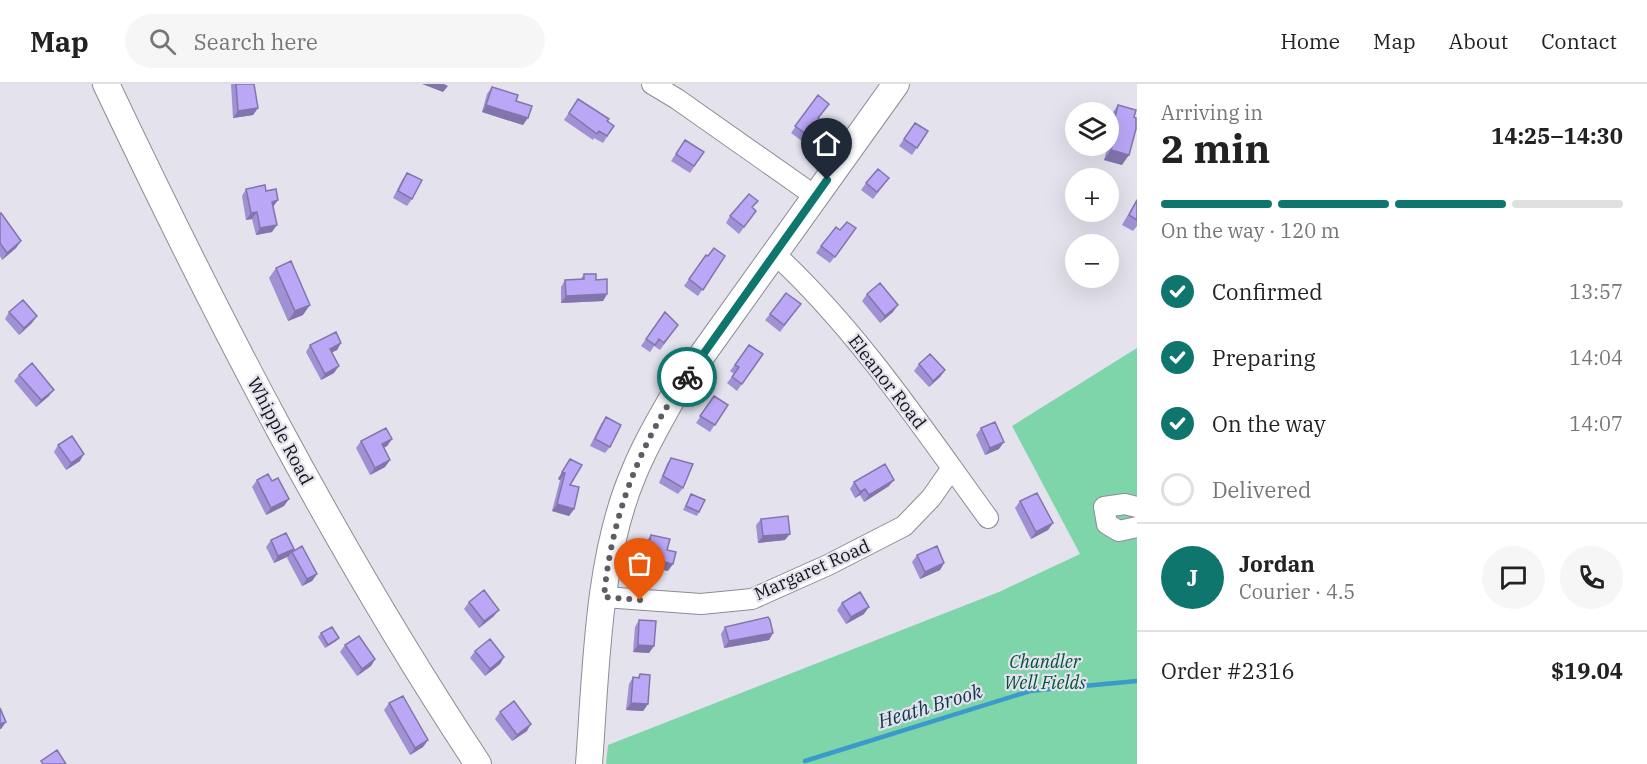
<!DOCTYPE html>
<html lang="en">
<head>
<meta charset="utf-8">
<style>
  body { margin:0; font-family:"IBM Plex Serif",serif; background:#f6f6f6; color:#222; height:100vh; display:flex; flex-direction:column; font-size:22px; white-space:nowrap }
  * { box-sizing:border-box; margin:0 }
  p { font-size:20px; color:#767676 }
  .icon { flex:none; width:33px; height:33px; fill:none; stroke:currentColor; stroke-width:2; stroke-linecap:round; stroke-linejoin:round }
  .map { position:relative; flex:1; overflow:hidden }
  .details { display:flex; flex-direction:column; background:#fff; width:510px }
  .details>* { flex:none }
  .tools { position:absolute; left:1065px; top:18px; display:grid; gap:12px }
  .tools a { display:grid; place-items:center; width:54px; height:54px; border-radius:50%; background:#fff; box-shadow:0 6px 24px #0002; font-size:30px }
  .pin { position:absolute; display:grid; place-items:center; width:51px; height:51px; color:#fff; margin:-62px -26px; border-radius:50% 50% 50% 0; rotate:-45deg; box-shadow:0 0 6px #0007 }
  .pin .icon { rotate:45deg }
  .courier { position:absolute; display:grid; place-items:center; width:60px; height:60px; margin:-30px; border:4px solid #0f766e; border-radius:50%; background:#fff; color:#222; box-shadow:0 2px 8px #0007 }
  .summary em { font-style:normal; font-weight:800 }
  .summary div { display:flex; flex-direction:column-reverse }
  .summary { display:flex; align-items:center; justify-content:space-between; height:102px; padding:0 24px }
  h1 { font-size:39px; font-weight:800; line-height:45px }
  .bar { display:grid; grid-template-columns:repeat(4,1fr); gap:9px 6px; align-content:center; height:72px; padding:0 24px }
  .bar i { height:8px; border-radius:4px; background:#e0e0e0 }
  .bar .current { background:#0f766e }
  .bar p { grid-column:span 4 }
  .line { display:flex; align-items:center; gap:15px; padding:0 24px; border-top:2px solid #e0e0e0 }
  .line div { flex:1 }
  .round { display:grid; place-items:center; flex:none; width:63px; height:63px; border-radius:32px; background:#f6f6f6 }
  ol { padding:0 24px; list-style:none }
  li { display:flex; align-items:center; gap:18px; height:66px }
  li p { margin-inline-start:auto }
  li .icon { padding:6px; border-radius:50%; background:#0f766e; color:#fff; stroke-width:4 }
  li:last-child { color:#767676 }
  li i { width:33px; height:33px; border:3px solid #e0e0e0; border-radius:50% }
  header { display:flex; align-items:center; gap:36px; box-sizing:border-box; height:84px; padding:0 30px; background:#fff; border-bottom:2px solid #e0e0e0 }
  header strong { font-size:28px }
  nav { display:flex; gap:33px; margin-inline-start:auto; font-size:21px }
  .search { width:420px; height:54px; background:#f6f6f6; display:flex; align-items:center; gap:15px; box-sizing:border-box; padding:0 21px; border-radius:33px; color:#767676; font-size:22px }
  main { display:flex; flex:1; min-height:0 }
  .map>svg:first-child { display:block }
  .green { fill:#7dd5a9 }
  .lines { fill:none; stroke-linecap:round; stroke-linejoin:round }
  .stream { stroke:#3b99cb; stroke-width:4.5 }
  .minor-casing { stroke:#8d8c95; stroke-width:22 }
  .major-casing { stroke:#8d8c95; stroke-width:28 }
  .minor { stroke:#fff; stroke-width:20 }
  .major { stroke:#fff; stroke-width:26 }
  .wall { fill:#a090d4 }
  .shaded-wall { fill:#8275ac }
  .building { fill:#baa7f6; stroke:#8275ac; stroke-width:1.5 }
  .done { stroke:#5d5d63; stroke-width:6; stroke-dasharray:0 10.8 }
  .route { stroke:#0f766e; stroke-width:8 }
  .labels { text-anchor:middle; stroke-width:4.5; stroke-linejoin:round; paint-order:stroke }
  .street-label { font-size:18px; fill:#151518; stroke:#e3e2ed }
  .park-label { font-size:18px; font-style:italic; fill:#035436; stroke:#e3e2ed }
  .water-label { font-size:20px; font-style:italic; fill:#10394e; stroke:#e3e2ed }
</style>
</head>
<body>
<header>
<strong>Map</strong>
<div class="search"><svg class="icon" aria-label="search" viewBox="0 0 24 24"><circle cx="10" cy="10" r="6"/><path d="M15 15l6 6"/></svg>Search here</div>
<nav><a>Home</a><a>Map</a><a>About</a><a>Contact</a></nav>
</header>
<main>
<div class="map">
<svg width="1137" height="680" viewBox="0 0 1137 680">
  <rect width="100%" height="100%" fill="#e3e2ed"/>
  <!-- green -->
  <path class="green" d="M1137 264V680H606L608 661 999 508 1080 470 1012 342Z"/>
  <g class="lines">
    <!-- stream -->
    <path class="stream" d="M805 677 1030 607 1137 597"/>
    <defs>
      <path id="minor" d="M652 0 677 15 815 112
        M776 171C858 247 922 343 988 434
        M1137 423 1125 420 1104 423 1107 440 1119 447 1137 443
        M604 513 701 520 752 515 828 481 904 442 931 414 952 384"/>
      <path id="major" d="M106 0C217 234 335 464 478 680
        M589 680C596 589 597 476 633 391 645 361 661 334 677 306L896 0"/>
    </defs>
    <!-- minor casing -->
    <use href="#minor" class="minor-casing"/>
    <!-- major casing -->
    <use href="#major" class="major-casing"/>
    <!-- minor -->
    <use href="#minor" class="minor"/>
    <!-- major -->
    <use href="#major" class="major"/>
  </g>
  <!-- wall -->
  <path class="wall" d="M231 0H254L258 24 253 31 233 34Z
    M492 3 516 17 523 41 482 28 487 10Z
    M818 11V35L822 37 806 60 791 49Z
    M578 15 614 42 603 59 594 54 593 56 564 36Z
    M1118 21 1122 81 1104 76 1108 62V41L1111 31Z
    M915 39 928 47 912 71 899 62Z
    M685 56 704 68 690 89 671 77Z
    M407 89 412 115 407 122 393 114 402 96Z
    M866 99 884 101 873 115 861 106Z
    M246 105 266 107 273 123 272 148 256 151 252 135 246 136 242 112Z
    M1137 115V142L1133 147 1122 141Z
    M753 124 756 127 739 150 726 139 730 132Z
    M0 130 21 157 16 164 2 176 0 172Z
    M856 144 830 179 816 169 821 162 840 146Z
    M706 171 708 172H725L698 212 684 202Z
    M276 184 303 231 288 237 269 194Z
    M584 190 596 196 607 210 603 217 561 219V203L565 196H580Z
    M867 210 893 228 880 239 862 217Z
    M796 227 780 248 765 236 770 230Z
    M9 228 32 239 19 251 5 235Z
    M665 228 678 241 660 266 654 262 650 268 641 262Z
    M341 259 337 266 332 268 334 289 321 296 306 268 310 261Z
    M749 261 763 270 737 307 727 299 734 290 730 287Z
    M919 280 945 286 940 293 929 303 914 287Z
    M19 291 49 312 36 323 14 297Z
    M714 312 728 321 710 348 696 339Z
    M606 333 610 363 605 369 590 362 601 340Z
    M981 344 999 365 985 371 976 351Z
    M392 355 387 362 383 364 390 376 385 383 370 391 356 364 361 357Z
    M58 361 80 377 66 386 54 368Z
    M671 374 683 404 678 410 659 399 667 380Z
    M570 375V401L574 425 569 432 552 427 560 396 558 395Z
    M257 396 284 422 266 431 252 403Z
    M854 398 889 402 864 418 860 411 855 414 850 405Z
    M691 410 699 428 697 432 683 426Z
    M1020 417 1053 439 1048 446 1031 455 1015 424Z
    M761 435 785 456 758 459 756 441Z
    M651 451 667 466 668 487 641 481 646 458Z
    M271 456 294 465 289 472 274 479 266 463Z
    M292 468 317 490 312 497 302 502 287 474Z
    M917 471 944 479 940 486 920 495 912 478Z
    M469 518 494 532 479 544 464 525Z
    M842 519 864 530 846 540 837 526Z
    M639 536 654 562 649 569 633 568 635 543Z
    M725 543 773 549 769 556 724 564 721 550Z
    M321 549 336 557 325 564 318 553Z
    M345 561 375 575 371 582 357 592 340 568Z
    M475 567 504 573 500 580 485 592 470 574Z
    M640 590 648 620 643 627 626 626 629 600 633 593 637 594Z
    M389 619 428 656 423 663 410 671 384 626Z
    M500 628 527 647 512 657 495 635Z"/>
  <!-- shaded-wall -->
  <path class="shaded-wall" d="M422 0H444L448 2 443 8Z
    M486 21 528 34 523 41 482 28Z
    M258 24 253 31 233 34 238 27Z
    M1111 50 1115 51 1108 60V53Z
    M1111 66 1129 71 1122 81 1104 76Z
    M278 116 273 123 272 118Z
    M257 128 252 135 246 136 251 129Z
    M277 141 272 148 256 151 260 144Z
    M21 157 16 164 2 176 7 169Z
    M607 210 603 217 561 219 566 212Z
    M310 221 303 231 288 237 295 227Z
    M898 221 893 228 880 239 885 232Z
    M37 232 32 239 19 251 24 244Z
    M341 259 337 266 325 272 330 265Z
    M339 282 334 289 321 296 325 290Z
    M945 286 940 293 929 303 933 297Z
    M54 306 49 312 36 323 41 316Z
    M392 355 387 362 377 367 382 360Z
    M1004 358 999 365 985 371 990 364Z
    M84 370 80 377 66 386 71 379Z
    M390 376 385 383 370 391 375 384Z
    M562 388 565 389 560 396 558 395Z
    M894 396 889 402 864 418 869 411Z
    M865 405 860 411 855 414 860 408Z
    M289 415 284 422 266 431 271 424Z
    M557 420 574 425 569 432 552 427Z
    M1053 439 1048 446 1031 455 1036 448Z
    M790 450 785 456 758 459 763 452Z
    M294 465 289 472 274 479 278 472Z
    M646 474 673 480 668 487 641 481Z
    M944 479 940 486 920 495 925 488Z
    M317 490 312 497 302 502 307 495Z
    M869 523 864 530 846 540 851 533Z
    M499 526 494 532 479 544 484 537Z
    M773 549 769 556 724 564 729 557Z
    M339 554 336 557 325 564 328 561Z
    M638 561 654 562 649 569 633 568Z
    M504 573 500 580 485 592 490 585Z
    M375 575 371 582 357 592 362 585Z
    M631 619 648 620 643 627 626 626Z
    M6 638 1 645H0V640Z
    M531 640 527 647 512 657 517 651Z
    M428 656 423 663 410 671 415 664Z"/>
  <!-- building -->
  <path class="building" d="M236 0H254L258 24 238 27Z
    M492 3 518 11 516 17 532 22 528 34 486 21Z
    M818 11 829 20 818 34 822 37 810 53 795 42Z
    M578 15 609 35 607 37 614 42 607 52 599 47 597 50 569 29Z
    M1118 21 1136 26 1134 33 1136 34V45L1129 71 1111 66 1115 51 1111 50Z
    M915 39 928 47 917 64 904 55Z
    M685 56 704 68 694 82 676 70Z
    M878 85 889 94 877 108 866 99Z
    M407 89 422 96 412 115 398 107Z
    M265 101 266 107 276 105 278 116 272 118 277 141 260 144 257 128 251 129 246 105Z
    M749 110 758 117 752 123 756 127 744 143 730 132Z
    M1137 116V136L1129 131Z
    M1 129 21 157 7 169 0 159V130Z
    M847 138 856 144 835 173 821 162 836 143 840 146Z
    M714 164 725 172 703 206 689 195 706 171 708 172Z
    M291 177 310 221 295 227 276 184Z
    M584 190H596V196L607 195V210L566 212 565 196 584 195Z
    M880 199 898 221 885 232 867 210Z
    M786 209 801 220 784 241 770 230Z
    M23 216 37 232 24 244 9 228Z
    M665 228 678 241 664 259 659 255 655 261 646 255Z
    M336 248 341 259 330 265 339 282 325 290 310 261Z
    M749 261 763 270 742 300 732 293 739 283 735 281Z
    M930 270 945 286 933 297 919 280Z
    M32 279 54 306 41 316 19 291Z
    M714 312 728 321 715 341 700 332Z
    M606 333 621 341 610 363 595 355Z
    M995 338 1004 358 990 364 981 344Z
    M386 344 392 355 382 360 390 376 375 384 361 357Z
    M72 352 84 370 71 379 58 361Z
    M671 374 693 380 683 404 663 392Z
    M570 375 582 381 570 401 579 403 574 425 557 420 565 389 562 388Z
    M885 380 894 396 869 411 865 405 860 408 854 398Z
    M268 390 272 397 278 394 289 415 271 424 257 396Z
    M1037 409 1053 439 1036 448 1020 417Z
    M691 410 705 416 699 428 686 422Z
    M788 432 790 450 763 452 761 435Z
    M286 449 294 465 278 472 271 456Z
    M651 451 670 455 667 466 676 468 673 480 646 474Z
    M302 462 317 490 307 495 292 468Z
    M937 462 944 479 925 488 917 471Z
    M484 506 499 526 484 537 469 518Z
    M860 508 869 523 851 533 842 519Z
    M768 533 770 536 773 549 729 557 725 543Z
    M639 536 656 537 654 562 638 561Z
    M332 543 339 554 328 561 321 549Z
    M359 552 375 575 362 585 345 561Z
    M490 555 504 573 490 585 475 567Z
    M640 590 650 591 648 620 631 619 633 593 639 594Z
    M403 612 428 656 415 664 389 619Z
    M514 617 531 640 517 651 500 628Z
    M0 624 6 638 0 640Z
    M57 666 66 680H43L41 677Z"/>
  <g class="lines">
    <!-- done -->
    <path class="done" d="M640 516 604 513C611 434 640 357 687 293"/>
    <!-- route -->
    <path class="route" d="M687 293 827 96"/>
  </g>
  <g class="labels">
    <!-- street labels -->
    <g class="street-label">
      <text transform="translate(887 298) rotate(52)" y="6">Eleanor Road</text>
      <text transform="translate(280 347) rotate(62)" y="6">Whipple Road</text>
      <text transform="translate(812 486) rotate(-24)" y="6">Margaret Road</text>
    </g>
    <!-- park labels -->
    <g class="park-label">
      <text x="1045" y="584">Chandler<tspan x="1045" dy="21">Well Fields</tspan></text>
    </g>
    <!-- water labels -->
    <g class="water-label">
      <text transform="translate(930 622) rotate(-17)" y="7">Heath Brook</text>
    </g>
  </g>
</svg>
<div class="tools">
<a><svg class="icon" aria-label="layers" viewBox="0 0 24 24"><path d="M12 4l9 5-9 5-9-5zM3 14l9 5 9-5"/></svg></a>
<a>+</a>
<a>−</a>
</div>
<div class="pin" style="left:640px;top:516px;background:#ea580c"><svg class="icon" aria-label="bag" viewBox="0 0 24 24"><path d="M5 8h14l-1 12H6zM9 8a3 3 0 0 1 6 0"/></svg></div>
<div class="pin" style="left:827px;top:96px;background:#1f2937"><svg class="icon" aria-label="home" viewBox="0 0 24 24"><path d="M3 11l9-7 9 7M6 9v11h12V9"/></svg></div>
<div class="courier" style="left:687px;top:293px"><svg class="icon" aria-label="bike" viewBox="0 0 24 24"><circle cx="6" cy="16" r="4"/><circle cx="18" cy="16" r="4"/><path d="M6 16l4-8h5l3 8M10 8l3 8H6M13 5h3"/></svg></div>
</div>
<section class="details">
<div class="summary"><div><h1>2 min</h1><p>Arriving in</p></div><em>14:25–14:30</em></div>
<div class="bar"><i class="current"></i><i class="current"></i><i class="current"></i><i></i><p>On the way · 120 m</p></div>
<ol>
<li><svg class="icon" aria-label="check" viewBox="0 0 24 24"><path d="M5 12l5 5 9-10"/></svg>Confirmed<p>13:57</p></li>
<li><svg class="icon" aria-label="check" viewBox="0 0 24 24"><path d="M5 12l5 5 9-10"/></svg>Preparing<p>14:04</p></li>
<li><svg class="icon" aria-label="check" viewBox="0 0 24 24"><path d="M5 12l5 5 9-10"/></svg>On the way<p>14:07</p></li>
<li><i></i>Delivered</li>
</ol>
<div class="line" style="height:108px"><b class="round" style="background:#0f766e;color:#fff">J</b><div><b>Jordan</b><p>Courier · 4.5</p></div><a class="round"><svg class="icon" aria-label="chat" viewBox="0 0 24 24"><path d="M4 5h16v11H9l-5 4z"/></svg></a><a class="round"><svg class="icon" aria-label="phone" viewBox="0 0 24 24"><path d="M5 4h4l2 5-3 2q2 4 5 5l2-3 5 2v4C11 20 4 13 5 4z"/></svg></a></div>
<div class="line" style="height:78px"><div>Order #2316</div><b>$19.04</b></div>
</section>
</main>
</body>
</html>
